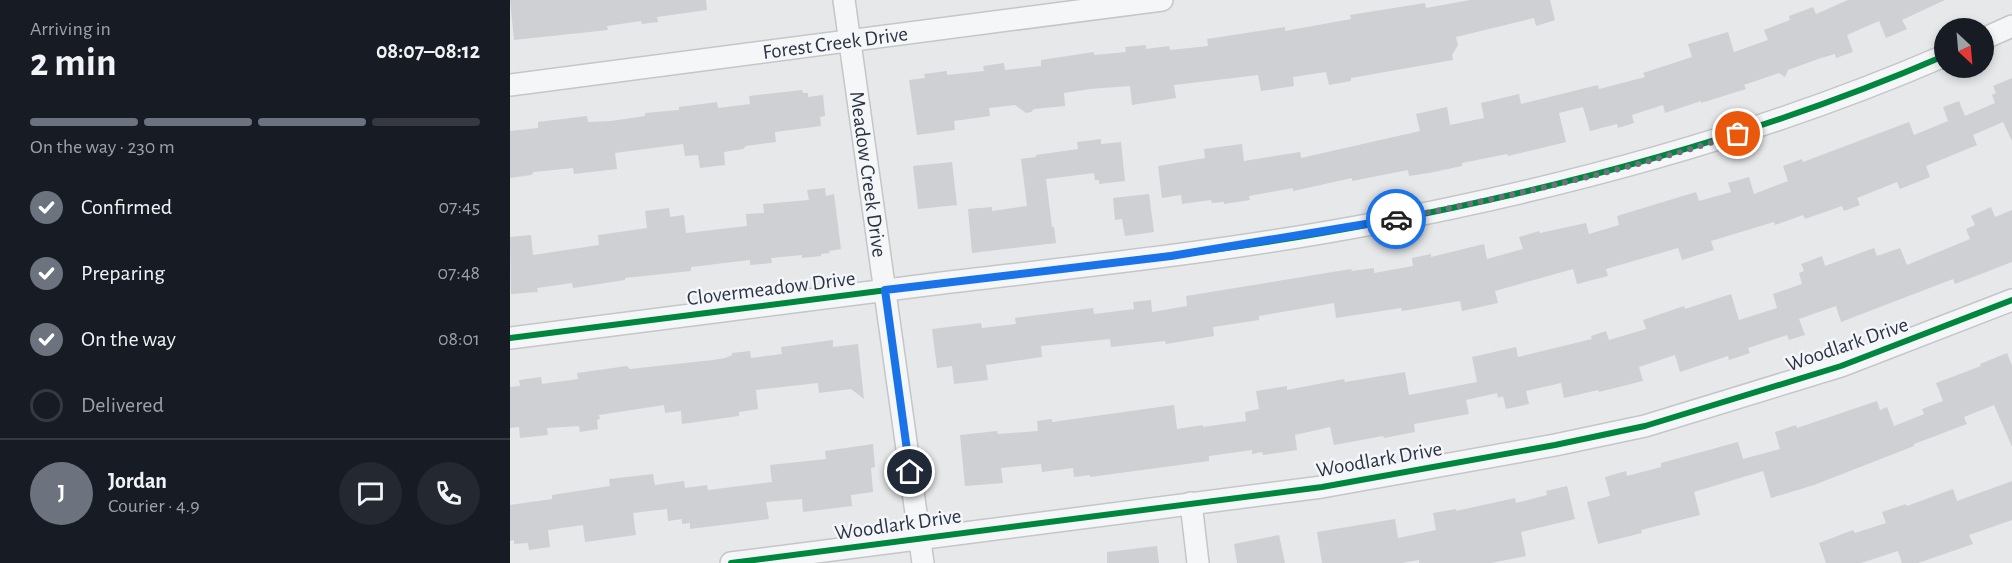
<!DOCTYPE html>
<html lang="en">
<head>
<meta charset="utf-8">
<style>
  body { margin:0; font-family:"Alegreya Sans",sans-serif; background:#242831; color:#f1f3f6; height:100vh; display:flex; flex-direction:column; font-size:22px; white-space:nowrap }
  * { box-sizing:border-box; margin:0 }
  p { font-size:20px; color:#9ea1a6 }
  .icon { flex:none; width:33px; height:33px; fill:none; stroke:currentColor; stroke-width:2; stroke-linecap:round; stroke-linejoin:round }
  .map { position:relative; flex:1; overflow:hidden }
  .side { display:flex; flex-direction:column; background:#171b24; width:510px }
  .side>* { flex:none }
  .needle { width:39px; rotate:154deg }
  .tools { position:absolute; left:1424px; top:18px; display:grid; gap:12px }
  .tools a { display:grid; place-items:center; width:60px; height:60px; border-radius:50%; background:#171b24; box-shadow:0 3px 9px #0003; font-size:30px }
  .pin { position:absolute; display:grid; place-items:center; width:51px; height:51px; color:#fff; margin:-26px; border:3px solid #fff; border-radius:50%; box-shadow:0 2px 6px #0007 }
  .courier { position:absolute; display:grid; place-items:center; width:60px; height:60px; margin:-30px; border:4px solid #1a73e8; border-radius:50%; background:#fff; color:#222; box-shadow:0 2px 8px #0007 }
  .overview em { font-style:normal; font-weight:600 }
  .overview div { display:flex; flex-direction:column-reverse }
  .overview { display:flex; align-items:center; justify-content:space-between; height:102px; padding:0 30px }
  h1 { font-size:39px; font-weight:600; line-height:45px }
  .bar { display:grid; grid-template-columns:repeat(4,1fr); gap:9px 6px; align-content:center; height:72px; padding:0 30px }
  .bar i { height:8px; border-radius:4px; background:#363941 }
  .bar .selected { background:#6c737f }
  .bar p { grid-column:span 4 }
  .line { display:flex; align-items:center; gap:15px; padding:0 30px; border-top:2px solid #363941 }
  .line div { flex:1 }
  .round { display:grid; place-items:center; flex:none; width:63px; height:63px; border-radius:32px; background:#242831 }
  ol { padding:0 30px; list-style:none }
  li { display:flex; align-items:center; gap:18px; height:66px }
  li p { margin-inline-start:auto }
  li .icon { padding:6px; border-radius:50%; background:#6c737f; color:#fff; stroke-width:4 }
  li:last-child { color:#9ea1a6 }
  li i { width:33px; height:33px; border:3px solid #363941; border-radius:50% }
  main { display:flex; flex:1; min-height:0 }
  .map>svg:first-child { display:block }
  .building { fill:#ced0d3 }
  .lines { fill:none; stroke-linecap:round; stroke-linejoin:round }
  .minor-casing { stroke:#c4c6c8; stroke-width:24 }
  .minor { stroke:#f5f6f7; stroke-width:21 }
  .cycleway-casing { stroke:#f4f6f9; stroke-width:10 }
  .cycleway { stroke:#00873e; stroke-width:6 }
  .done { stroke:#6c737f; stroke-width:6; stroke-dasharray:0 10.8 }
  .route { stroke:#1a73e8; stroke-width:8 }
  .labels { text-anchor:middle; stroke-width:5; stroke-linejoin:round; paint-order:stroke }
  .street-label { font-size:21px; fill:#2b3445; stroke:#f4f6f9 }
</style>
</head>
<body>
<main>
<section class="side">
<div class="overview"><div><h1>2 min</h1><p>Arriving in</p></div><em>08:07–08:12</em></div>
<div class="bar"><i class="selected"></i><i class="selected"></i><i class="selected"></i><i></i><p>On the way · 230 m</p></div>
<ol>
<li><svg class="icon" aria-label="check" viewBox="0 0 24 24"><path d="M5 12l5 5 9-10"/></svg>Confirmed<p>07:45</p></li>
<li><svg class="icon" aria-label="check" viewBox="0 0 24 24"><path d="M5 12l5 5 9-10"/></svg>Preparing<p>07:48</p></li>
<li><svg class="icon" aria-label="check" viewBox="0 0 24 24"><path d="M5 12l5 5 9-10"/></svg>On the way<p>08:01</p></li>
<li><i></i>Delivered</li>
</ol>
<div class="line" style="height:108px"><b class="round" style="background:#6c737f;color:#fff">J</b><div><b>Jordan</b><p>Courier · 4.9</p></div><a class="round"><svg class="icon" aria-label="chat" viewBox="0 0 24 24"><path d="M4 5h16v11H9l-5 4z"/></svg></a><a class="round"><svg class="icon" aria-label="phone" viewBox="0 0 24 24"><path d="M5 4h4l2 5-3 2q2 4 5 5l2-3 5 2v4C11 20 4 13 5 4z"/></svg></a></div>
</section>
<div class="map">
<svg width="1502" height="563" viewBox="0 0 1502 563">
  <rect width="100%" height="100%" fill="#e6e8ea"/>
  <!-- building -->
  <path class="building" d="M0 0H196L197 10 147 17 148 22 132 24 131 21 97 26 98 30 4 40Z
    M960 0H1040L1045 20 1026 26 1024 18 946 37 948 45 942 55 943 60 841 78V81L819 85 816 72 783 77 784 86 751 91 748 75 664 85 666 98 622 105 620 86 580 89 554 93 555 106 524 109 521 112 516 113 505 105 479 108 480 116 444 121 445 130 407 135 399 80 415 78 414 74 437 71V75L474 71 473 66 494 63 495 70 531 66V60L584 52V55L616 52 615 47 636 45V49L659 46 660 50 698 46 697 39 775 27V31L841 19 840 15 915 3 916 8Z
    M1338 0H1435L1392 20 1397 29 1376 38 1369 21 1337 35 1343 52 1326 58 1325 54 1311 58 1278 70 1275 77 1269 73 1234 85 1236 89 1191 103V101L1155 113 1153 105 1122 115 1124 123 1108 128 1107 124 1080 131 1073 107 1049 113 1056 142 998 156 997 154 952 163V166L919 173 899 176 898 170 842 181V178L783 191V188L739 196 740 200 714 204V202L702 203 701 200 672 204 671 195 652 198 648 166 695 158 694 149 732 144 734 161 790 152 791 158 910 131 906 114 937 107 940 125 974 118 971 103 1009 94 1011 104 1088 85 1089 89 1135 77 1133 73 1182 57 1178 44 1218 32 1224 52 1258 40 1254 30 1280 20 1279 16 1303 7 1306 14Z
    M1502 78V141L1493 122 1463 135 1467 145 1416 166 1420 177 1390 189 1387 182 1347 198 1350 205 1334 211 1332 206 1295 219 1293 215 1265 225 1264 222 1201 241 1204 250 1172 260 1168 248 1096 269 1098 276 1067 284 1063 269 985 291 988 303 952 311 950 301 892 311 891 308 826 318 824 303 749 316V320L703 327 704 336 656 344 655 341 601 347 600 339 531 346 532 357 476 365 478 380 444 384 442 366 427 368 422 329 471 323 472 328 506 324 505 318 583 308 584 314 624 309 623 302 641 300 642 312 677 306 676 296 841 269 842 271 864 268V273L903 266 902 258 921 254V257L974 244 977 259 1013 249 1009 237 1029 231 1030 233 1076 223 1079 234 1109 225 1107 216 1186 192 1189 201 1221 192 1218 183 1239 177 1244 194 1278 181 1273 166 1292 159 1293 162 1399 122 1404 135 1438 121 1433 107 1449 101 1455 116 1485 103 1482 95 1486 93 1483 86Z
    M292 90 293 93H298V97L313 95 315 116 310 117 311 126 265 132 266 142 236 146 233 149 214 152 215 165 190 168 188 155 175 156 173 144 105 153 107 169 64 174 63 168 24 172 21 175 0 178V131L28 128V122L77 116 78 122 101 121 135 116V113L169 110V107L207 102 208 108 240 104 239 96Z
    M591 139V144L611 142 615 181 589 184V180H585L584 173 536 179 542 227H544L546 243 462 253 458 209 482 207V211L517 206 511 159 526 157V155L568 149 567 142Z
    M442 162 447 205 408 209 403 166Z
    M315 188 316 196 324 194 331 249 319 251 320 253 311 254V256L292 258V255L261 258 262 263 240 265V260L181 267V271L115 278V280L63 288 62 283 27 288 28 292 1 294 0 237 21 235 23 255 89 245 88 235 137 228 135 211 159 208 160 217 174 215 176 233 237 226 236 214 254 213 253 204 299 200 297 190Z
    M639 194 644 232 615 236 612 219 605 220 603 198Z
    M1481 207 1485 217 1502 210V262L1445 284 1443 279 1331 322 1326 306 1289 319 1295 335 1279 340 1277 335 1238 348 1240 353 1219 360 1218 356 1170 372 1165 355 1129 367 1133 381 1089 392 1088 390 1054 398 1051 383 1016 391 1019 404 996 409 993 396 988 398 987 393 956 400 959 414 904 424 905 432 874 438 873 436 824 445 820 427 785 435 787 450 753 455 752 452 742 454V450L699 456V461L580 477V475L564 477 563 468 532 472 531 464 491 468 493 483 455 486 450 435 487 431 488 434 528 431 527 421 542 419V422L664 405 667 429 693 425V427L736 421 735 412 749 409 746 391 777 386V390L834 379 835 382 895 372 899 395 967 382 962 357 1006 347 1008 357 1082 339 1081 336 1096 331 1099 340 1136 329 1133 320 1174 306 1175 309 1221 294 1229 320 1267 308 1263 294 1292 284 1289 273 1294 271 1291 264 1312 256 1315 266 1364 248 1367 256 1390 248 1397 265 1460 239 1456 229 1465 225 1461 216Z
    M323 340V347L348 344 354 399 341 389 309 393 308 383 246 390 248 409 229 412V416L172 424 171 411 155 413 154 405 89 415 90 419 87 420 88 429 70 432 69 426 37 428 38 435 10 438 9 427 0 428V387L10 386 9 380 31 377 32 384 68 379 67 373 117 366 120 369 203 360 215 358 222 355V353L240 351 241 358 272 354 271 347Z
    M1497 353 1502 366V447L1484 405 1454 417 1457 424 1404 444V446L1304 485 1261 498 1253 471 1184 492 1190 515 1131 530 1132 533 1088 544 1077 502 1100 496 1095 477 1116 471 1117 476 1151 467V463L1228 442 1233 459 1270 449 1265 432 1286 425 1287 428 1367 401 1370 410 1377 407 1384 426 1414 414 1412 409 1433 401 1426 383 1471 366 1470 364Z
    M363 444 365 467 361 468 363 492 341 495 342 506 293 512 292 499 256 502 259 519 180 529V523L172 524V519L158 521 157 509 123 513 126 535 75 542 73 525 38 530 40 547 19 550 18 543 4 544V540L0 541V505L42 499V495L100 486 99 479 143 474 145 485 174 481 175 488 197 485 198 490 262 482 260 465 316 459 315 451Z
    M1502 481V520L1459 535 1463 544 1408 563H1392L1388 551 1351 563H1316L1309 543 1343 530 1345 533 1376 523 1372 512 1396 504 1397 506 1443 489 1447 501Z
    M1057 486 1065 519 1011 532 1016 556 981 563H909V560L892 563H812L807 532 885 519 888 538 926 530 923 513 946 509V511L1005 498 1006 503 1037 495 1036 491Z
    M769 535 775 563H727L724 544Z
    M647 546 649 563H597V552Z"/>
  <g class="lines">
    <defs>
      <g id="minor">
        <path id="s1" d="M334 0 413 563"/>
        <path d="M1473 39 1502 26"/>
        <path id="s2" d="M0 85 652 0"/>
        <path d="M0 338C144 320 288 301 432 283 575 266 720 251 862 224 1058 187 1251 135 1434 56"/>
        <path d="M681 503 688 563"/>
        <path d="M221 563 812 487 1045 445 1135 426 1331 366 1502 300"/>
      </g>
    </defs>
    <!-- minor casing -->
    <use href="#minor" class="minor-casing"/>
    <!-- minor -->
    <use href="#minor" class="minor"/>
    <defs>
      <path id="cycleway" d="M0 338C144 320 288 301 432 283 575 266 720 251 862 224 1058 187 1251 135 1434 56
        M221 563 812 487 1045 445 1135 426 1331 366 1502 300"/>
    </defs>
    <!-- cycleway casing -->
    <use href="#cycleway" class="cycleway-casing"/>
    <!-- cycleway -->
    <use href="#cycleway" class="cycleway"/>
  </g>
  <g class="lines">
    <!-- done -->
    <path class="done" d="M886 219C1001 196 1117 171 1228 134"/>
    <!-- route -->
    <path class="route" d="M400 472 375 290 661 256 886 219"/>
  </g>
  <g class="labels">
    <!-- street labels -->
    <g class="street-label">
      <text dy="7" stroke="none"><textPath href="#s2" startOffset="328">Forest Creek Drive</textPath></text>
      <text dy="7" stroke="none"><textPath href="#s1" startOffset="176">Meadow Creek Drive</textPath></text>
      <text transform="translate(261 288) rotate(-7)" y="7">Clovermeadow Drive</text>
      <text transform="translate(1337 344) rotate(-19)" y="7">Woodlark Drive</text>
      <text transform="translate(869 459) rotate(-10)" y="7">Woodlark Drive</text>
      <text transform="translate(388 524) rotate(-8)" y="7">Woodlark Drive</text>
    </g>
  </g>
</svg>
<div class="tools">
<a><svg class="needle" viewBox="-14 -14 28 28"><path d="M0-13l5 13h-10z" fill="#e53935"/><path d="M0 13l5-13h-10z" fill="#9ea1a6"/></svg></a>
</div>
<div class="pin" style="left:1228px;top:134px;background:#ea580c"><svg class="icon" aria-label="bag" viewBox="0 0 24 24"><path d="M5 8h14l-1 12H6zM9 8a3 3 0 0 1 6 0"/></svg></div>
<div class="pin" style="left:400px;top:472px;background:#1f2937"><svg class="icon" aria-label="home" viewBox="0 0 24 24"><path d="M3 11l9-7 9 7M6 9v11h12V9"/></svg></div>
<div class="courier" style="left:886px;top:219px"><svg class="icon" aria-label="car" viewBox="0 0 24 24"><path d="M5 17H2v-5l4-1 3-4h7l3 4 3 1v5h-3M9 17h6M6 11h13"/><circle cx="7" cy="17" r="2"/><circle cx="17" cy="17" r="2"/></svg></div>
</div>
</main>
</body>
</html>
